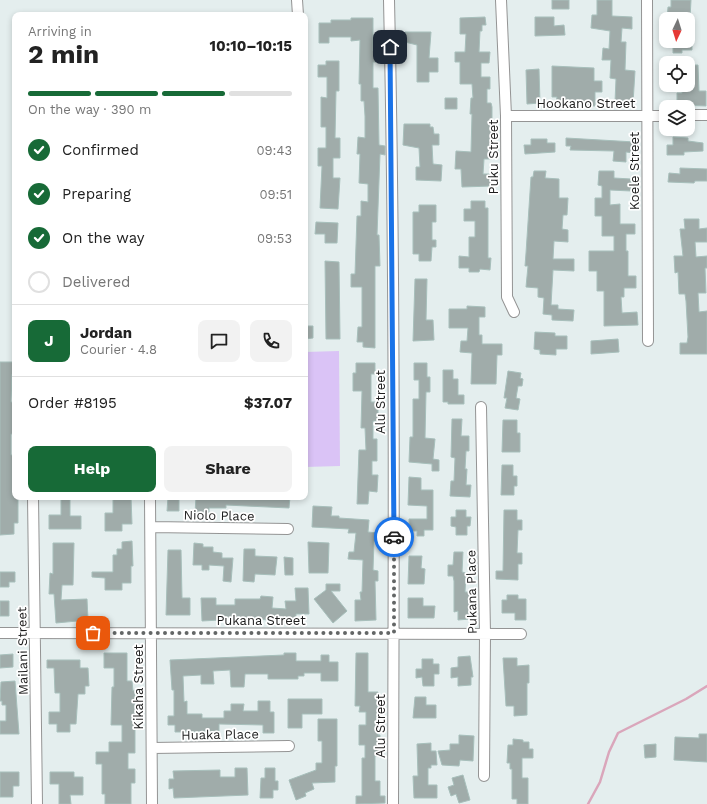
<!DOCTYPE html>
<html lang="en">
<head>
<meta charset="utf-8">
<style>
  body { margin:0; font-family:"Work Sans",sans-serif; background:#f2f2f2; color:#222; height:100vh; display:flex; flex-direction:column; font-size:15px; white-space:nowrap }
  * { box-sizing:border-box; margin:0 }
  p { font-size:13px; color:#767676 }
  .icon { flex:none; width:22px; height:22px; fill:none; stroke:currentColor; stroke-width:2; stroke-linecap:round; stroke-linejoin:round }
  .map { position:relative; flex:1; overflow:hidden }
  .panel { position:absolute; left:12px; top:12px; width:296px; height:488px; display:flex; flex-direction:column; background:#fff; border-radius:8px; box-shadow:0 2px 6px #0003 }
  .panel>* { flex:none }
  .needle { width:26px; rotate:184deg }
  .buttons { position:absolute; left:659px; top:12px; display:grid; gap:8px }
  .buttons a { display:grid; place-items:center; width:36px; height:36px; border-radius:8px; background:#fff; box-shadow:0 2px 6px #0003; font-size:20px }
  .pin { position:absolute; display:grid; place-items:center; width:34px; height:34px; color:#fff; margin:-17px; border-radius:8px; box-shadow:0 2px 6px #0006 }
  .courier { position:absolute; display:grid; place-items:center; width:40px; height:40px; margin:-20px; border:3px solid #1a73e8; border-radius:50%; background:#fff; color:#222; box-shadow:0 1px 5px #0007 }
  .head em { font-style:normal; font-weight:700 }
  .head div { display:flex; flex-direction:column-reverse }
  .head { display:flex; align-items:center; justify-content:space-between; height:68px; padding:0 16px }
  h1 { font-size:26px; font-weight:700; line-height:30px }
  .bar { display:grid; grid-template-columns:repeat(4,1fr); gap:6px 4px; align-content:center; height:48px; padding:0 16px }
  .bar i { height:5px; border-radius:3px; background:#e0e0e0 }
  .bar .on { background:#176a37 }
  .bar p { grid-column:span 4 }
  .line { display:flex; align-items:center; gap:10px; padding:0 16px; border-top:1px solid #e0e0e0 }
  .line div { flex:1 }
  .round { display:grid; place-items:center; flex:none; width:42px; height:42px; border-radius:8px; background:#f2f2f2 }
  ol { padding:0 16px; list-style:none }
  li { display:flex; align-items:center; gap:12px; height:44px }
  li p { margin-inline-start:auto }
  li .icon { padding:4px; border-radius:50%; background:#176a37; color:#fff; stroke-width:4 }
  li:last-child { color:#767676 }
  li i { width:22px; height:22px; border:2px solid #e0e0e0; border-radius:50% }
  .button { display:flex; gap:8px; margin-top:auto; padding:8px 16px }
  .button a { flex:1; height:46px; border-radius:8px; background:#176a37; color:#fff; font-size:16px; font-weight:700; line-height:46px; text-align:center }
  .button a+a { background:#f2f2f2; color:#222 }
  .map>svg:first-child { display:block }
  .park { fill:#dac3f6 }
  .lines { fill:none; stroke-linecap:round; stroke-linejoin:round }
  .stream { stroke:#daa6bb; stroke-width:2.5 }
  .building { fill:#a0acaa; stroke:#a7bfbb }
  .minor-casing { stroke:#949494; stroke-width:12 }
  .minor { stroke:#fff; stroke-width:10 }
  .done { stroke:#636666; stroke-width:4; stroke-dasharray:0 7.2 }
  .route { stroke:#1a73e8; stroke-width:5 }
  .labels { text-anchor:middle; stroke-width:3.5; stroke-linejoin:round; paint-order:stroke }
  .street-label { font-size:13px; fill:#1d1d1d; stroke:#fff }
</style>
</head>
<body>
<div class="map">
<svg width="707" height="804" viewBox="0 0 707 804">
  <rect width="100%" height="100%" fill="#e4eeee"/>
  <!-- park -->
  <path class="park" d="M339 351 340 466 305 467V352Z"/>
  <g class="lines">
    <!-- stream -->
    <path class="stream" d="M588 804 600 782 609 752 618 733 686 699 707 686"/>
  </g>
  <!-- building -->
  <path class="building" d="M552 0H569V9H552Z
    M597 0H612V16L632 17V29L622 28 621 42H626L625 70 635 71 633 103 615 102 616 79 610 78 611 60H602L603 48 609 49 610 31 591 28 592 15H597Z
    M671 0H691L690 19H667L668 7H671Z
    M485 17 486 25H482V31H480L479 52H490L489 63H481V77H490V89H487V103H491L492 107V149H498L497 157 493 156 492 159H484L483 174H492V186L462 187 461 169H455L456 151 471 152 472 114H470L471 98H473L472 84H460V62H455V52H465L466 34H460V18Z
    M535 17H554V26L564 25 565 35 535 36Z
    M351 18H373V51H376V62H373V88H378L379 145 385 146V155L380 154 377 235H379L380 266H375V348L363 347V342H357L358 327H362V287H351V274H355L357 216H361V201L368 202V184L359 183 360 154H357L358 137 365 138V116L364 101H361V84H359L360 40 351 41V37H329V43H319V23H331V20H351Z
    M405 32H431L429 58H438V72H429V82H417V45L405 42Z
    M673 41H692V50H682V53H673Z
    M326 61H339V91H336L335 138H340V158H333V178H340L338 209 320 208 322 166H318V148H326V127H321V97L327 98V77H318V65H326Z
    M688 65H698L699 91H706V106L677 105V93H682V90H688Z
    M552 66 594 68V81H602V92H595V106H581V103H556L557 97H552Z
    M539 69 540 103 527 104 526 70Z
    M445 98H457V109H445Z
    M404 124H430V127H433L434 134H439V145H432L433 164 442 165 441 181 416 180V167H420L419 148 403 145Z
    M673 137 688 138V141L703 143V151L684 152V155H667V145H673Z
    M566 138 635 142 634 153 626 152V162L613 161 614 151 570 150 571 146H566Z
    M531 139H547V143H555V152L525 154 524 145H531Z
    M680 168 707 169V181H695L694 183 668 182 669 173 680 174Z
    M534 171H546L545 178 559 179V198H568L567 215H563L562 229 568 230V242L554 241 553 259H574V271L553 270 551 305H558V309L574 310 573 321 552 320V315L543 314 544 298 538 297V288L526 287 528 266H525L526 253 531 177H533Z
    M599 171H614V178L631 179V191L610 190V205L620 204V224H635V234H626V251H628V276H636V288H624V297H621L622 313 637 312 638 325 604 326V291H597V271H589V251H614V236H602V216H595V198H602V186L598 185Z
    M471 201H485V208H488V258H491L490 270 480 269 479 272H469V268H459V256L469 257V237H475V221H464V209H471Z
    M419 205H436V222H432V240H436V247H432L431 261H419V254H413V212H419Z
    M684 219H699V229L707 228V242H695L696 257 707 256V268H705L706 293H698L699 312 707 311V354H680V343H687L688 337 686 301 685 294H679L678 272 675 273 674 256H683L680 229H685Z
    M316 222 338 223 337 243H325V234H315Z
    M325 261 339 262 340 339H326Z
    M415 279H427L426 320H433L434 340 413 341Z
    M467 306 485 307V317H479V335H482V344H502V355H497L496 384H471L472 353 460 352 461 341H467L468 328H449V309H467Z
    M305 326H313V338L305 339Z
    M535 332 555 333V336H567V349H556V355L540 354V350L534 349Z
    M618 339 619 352 591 354V341Z
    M0 362H15V375L12 374 11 402H15V434H11V455H15L14 496 18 497V523H14V534L0 535Z
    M356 363H375V374H371V402H378V421H373V439H377V461H372V475H378L377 492 369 491 368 504H357L359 450H366L365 428H361L362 391H353V373H356Z
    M414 363H427V377H430V392H426L425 438 435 439 433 459 439 460V471H432V464L409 462 410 437H413V399H419V380H414Z
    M443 370H453V379H458V395H464V404H448V402H443Z
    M508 371 521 373 520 378 523 379 522 386H518L516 398 520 399 518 410 505 408 507 398H504Z
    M452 419H462L461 436H469V451H466L465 469H467L466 485H471L470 497 450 496 451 481H454L455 458 451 457Z
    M503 420H517V433H520V452H502Z
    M502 465H513V476H517V486H514V495H501Z
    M409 477 421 478V490H433V530H424V536H417V531H409V519H427V506L408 505Z
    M61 497H70V516H81V529H49V515H61Z
    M113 497H131L132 524H122V531H105V513H113Z
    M168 497H179V511H167Z
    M196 497H290L289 508 226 505V508H209V513H195Z
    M313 506 332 507 331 516H339V518L369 520 368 532 378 533V541H374L373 570 378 571V581H375L376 620 355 621V600H361L360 592H362L363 560 348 559 349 552H354L356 533H348L349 529 312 527Z
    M456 510H466V517H471L470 526H467V535H456V527L451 526V517H456Z
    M504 510H517V520H522V530H518L517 553H522V564H518V580L496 579V571H503Z
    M132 541 133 566H131V583H122V590H105V578L92 577V572H113V555H117V549H122V542Z
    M308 542 329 543 328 573H309Z
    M53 543H74L73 585H62L61 600 87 599 88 620 56 623 54 594H49L50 573 53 574Z
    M194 543 203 544V547H213V552L222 553V558H233L231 582 223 581 224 566 209 565V570H202V565H193Z
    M244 549H255V556L277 557 275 575 255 574 254 582 243 581Z
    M168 550H181L182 597V598H190V615H166Z
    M454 552H463L462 572 466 573 465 592H470V619L458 620V611L454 612V581L453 576H448V565H453Z
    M409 556H422L421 568 425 569 424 584H408Z
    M284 557 293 558V575H285Z
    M0 572H15V582H9V587H0Z
    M326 584H340V591H331L347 611 333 623 314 599 326 590Z
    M295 588H308L309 614H296V622L256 619V618L202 621 201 598H216V605H235V599H260L261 596 273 597 272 608 286 609 285 601H296Z
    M507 595H518V599H526V620H515V613H502V600H507Z
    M408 598H423V606H435L434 618H408Z
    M0 601H9V616H0Z
    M104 653H127V681H132L133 691 135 690V753H128V769H135V783H131V804H105V794H102V764H96V752H109V742H122V725H111L112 687H114V668H104Z
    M284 653H296V661H321V655H329V662H338V681H321V673H304V676H298V679H268V674H245L244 687H231L230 670 213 671 214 684H201V675L183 676 184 702 187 701V714H202V718H224V711H231V704H244L243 711H258V701H270V712H274V733H263V725L219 724V731L187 732H175V725H168V716H174V690H172L170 660 284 655Z
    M356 653H368V692H378L377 725 378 735H380V756H375V781H380V796H385V803L356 804V796H362V758H365V745H359V725H366V712H359L360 706H355Z
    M13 654V667L0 668V655Z
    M470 656 473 677H471V685L458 686V677L451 678V668L458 667V657Z
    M503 658H517V666L529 665V683H527V715L514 716V706H506Z
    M422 659H433V664H439V674H434V686H423L422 677 416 678V669H422Z
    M47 660H80V668H88L89 686H85V694H78L76 724H70V732H57V724H49V712H60V693H55L54 668H47Z
    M15 681 19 734H0V721H6V705H2V701H0L1 682Z
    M415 697H426V705H436V718H413Z
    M288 699H322V714H302V728H288Z
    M318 719H337V766H335V782L312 783 314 789 305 793 306 796 296 800 289 780 316 770V763H322V741H318Z
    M699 734H707V762L674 760 675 737 699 738Z
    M459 735 474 736 473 761 460 760 459 766 442 765 438 751 450 750V744H459Z
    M513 739 523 740V742H529V749H533V758H522V778H528V804H517V799H512V769H510V763H507L508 745H513Z
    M431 743V751H436L437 765H431V768H428V785H437V798H414L413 776H418L417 744Z
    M656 744V757L645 758 644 745Z
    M235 768H247L248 795 174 798 173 788 169 789V779H174L173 771 220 770V777H235Z
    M265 768H275V781H278V790H273V798H260L261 778H265Z
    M0 772H19V786H13V797H0Z
    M50 772H74V777H83V795H70L71 804H59V784H50Z
    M463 775 470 800 459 803 456 794 451 796 448 787 454 785 452 778Z"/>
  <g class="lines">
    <defs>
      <path id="minor" d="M297 0 298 15
        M389 0C395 268 394 536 393 804
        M501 0 506 116 507 297 514 312
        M647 0 648 341
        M688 115H707
        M506 116H666
        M481 407 485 634 484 776
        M33 497 37 804
        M150 497 152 804
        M151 527 288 529
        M0 633 521 634
        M152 748 289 746"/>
    </defs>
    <!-- minor casing -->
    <use href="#minor" class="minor-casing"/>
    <!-- minor -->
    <use href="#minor" class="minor"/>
  </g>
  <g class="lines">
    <!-- done -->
    <path class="done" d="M93 633H394V537"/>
    <!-- route -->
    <path class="route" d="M390 47 394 537"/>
  </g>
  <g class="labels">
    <!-- street labels -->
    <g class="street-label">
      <text x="586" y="108">Hookano Street</text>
      <text transform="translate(493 157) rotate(-90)" y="5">Puku Street</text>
      <text transform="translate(634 171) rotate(-90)" y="5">Koele Street</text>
      <text transform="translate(380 402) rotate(-90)" y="5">Alu Street</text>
      <text transform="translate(219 515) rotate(1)" y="5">Niolo Place</text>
      <text transform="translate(471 592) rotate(-91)" y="5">Pukana Place</text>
      <text x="261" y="625">Pukana Street</text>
      <text transform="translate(22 651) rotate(-91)" y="5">Mailani Street</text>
      <text transform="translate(138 687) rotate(-90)" y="5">Kikaha Street</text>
      <text transform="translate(380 726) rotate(-90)" y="5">Alu Street</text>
      <text transform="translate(220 734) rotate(-1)" y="5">Huaka Place</text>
    </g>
  </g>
</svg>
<div class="buttons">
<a><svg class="needle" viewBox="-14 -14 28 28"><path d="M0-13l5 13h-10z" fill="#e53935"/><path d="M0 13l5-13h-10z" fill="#767676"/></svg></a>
<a><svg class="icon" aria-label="locate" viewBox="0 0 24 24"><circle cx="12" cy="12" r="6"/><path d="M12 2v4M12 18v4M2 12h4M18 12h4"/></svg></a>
<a><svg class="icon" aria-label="layers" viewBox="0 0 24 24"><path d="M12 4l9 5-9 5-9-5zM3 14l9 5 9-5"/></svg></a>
</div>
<div class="pin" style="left:93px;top:633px;background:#ea580c"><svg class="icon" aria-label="bag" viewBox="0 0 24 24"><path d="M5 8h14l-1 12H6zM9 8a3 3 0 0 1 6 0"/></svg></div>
<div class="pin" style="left:390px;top:47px;background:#1f2937"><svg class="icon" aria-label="home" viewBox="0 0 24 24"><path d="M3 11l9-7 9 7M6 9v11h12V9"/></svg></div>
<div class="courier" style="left:394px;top:537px"><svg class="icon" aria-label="car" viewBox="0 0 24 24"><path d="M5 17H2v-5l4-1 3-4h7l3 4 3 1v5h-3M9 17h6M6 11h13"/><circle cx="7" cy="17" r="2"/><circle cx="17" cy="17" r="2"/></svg></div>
<section class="panel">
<div class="head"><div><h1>2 min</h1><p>Arriving in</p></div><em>10:10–10:15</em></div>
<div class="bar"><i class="on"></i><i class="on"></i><i class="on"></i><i></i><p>On the way · 390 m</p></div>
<ol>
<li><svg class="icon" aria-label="check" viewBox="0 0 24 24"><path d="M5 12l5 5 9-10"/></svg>Confirmed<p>09:43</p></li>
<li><svg class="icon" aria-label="check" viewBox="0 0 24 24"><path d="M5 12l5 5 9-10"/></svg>Preparing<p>09:51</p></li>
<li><svg class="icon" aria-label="check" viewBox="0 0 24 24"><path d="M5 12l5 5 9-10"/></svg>On the way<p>09:53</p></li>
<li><i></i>Delivered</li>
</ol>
<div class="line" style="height:72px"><b class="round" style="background:#176a37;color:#fff">J</b><div><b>Jordan</b><p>Courier · 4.8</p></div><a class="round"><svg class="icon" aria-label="chat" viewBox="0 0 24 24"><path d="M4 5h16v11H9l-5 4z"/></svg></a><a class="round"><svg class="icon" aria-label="phone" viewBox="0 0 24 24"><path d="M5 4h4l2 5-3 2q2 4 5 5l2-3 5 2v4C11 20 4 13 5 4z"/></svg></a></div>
<div class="line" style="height:52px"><div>Order #8195</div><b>$37.07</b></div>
<div class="button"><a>Help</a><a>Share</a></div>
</section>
</div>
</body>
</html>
